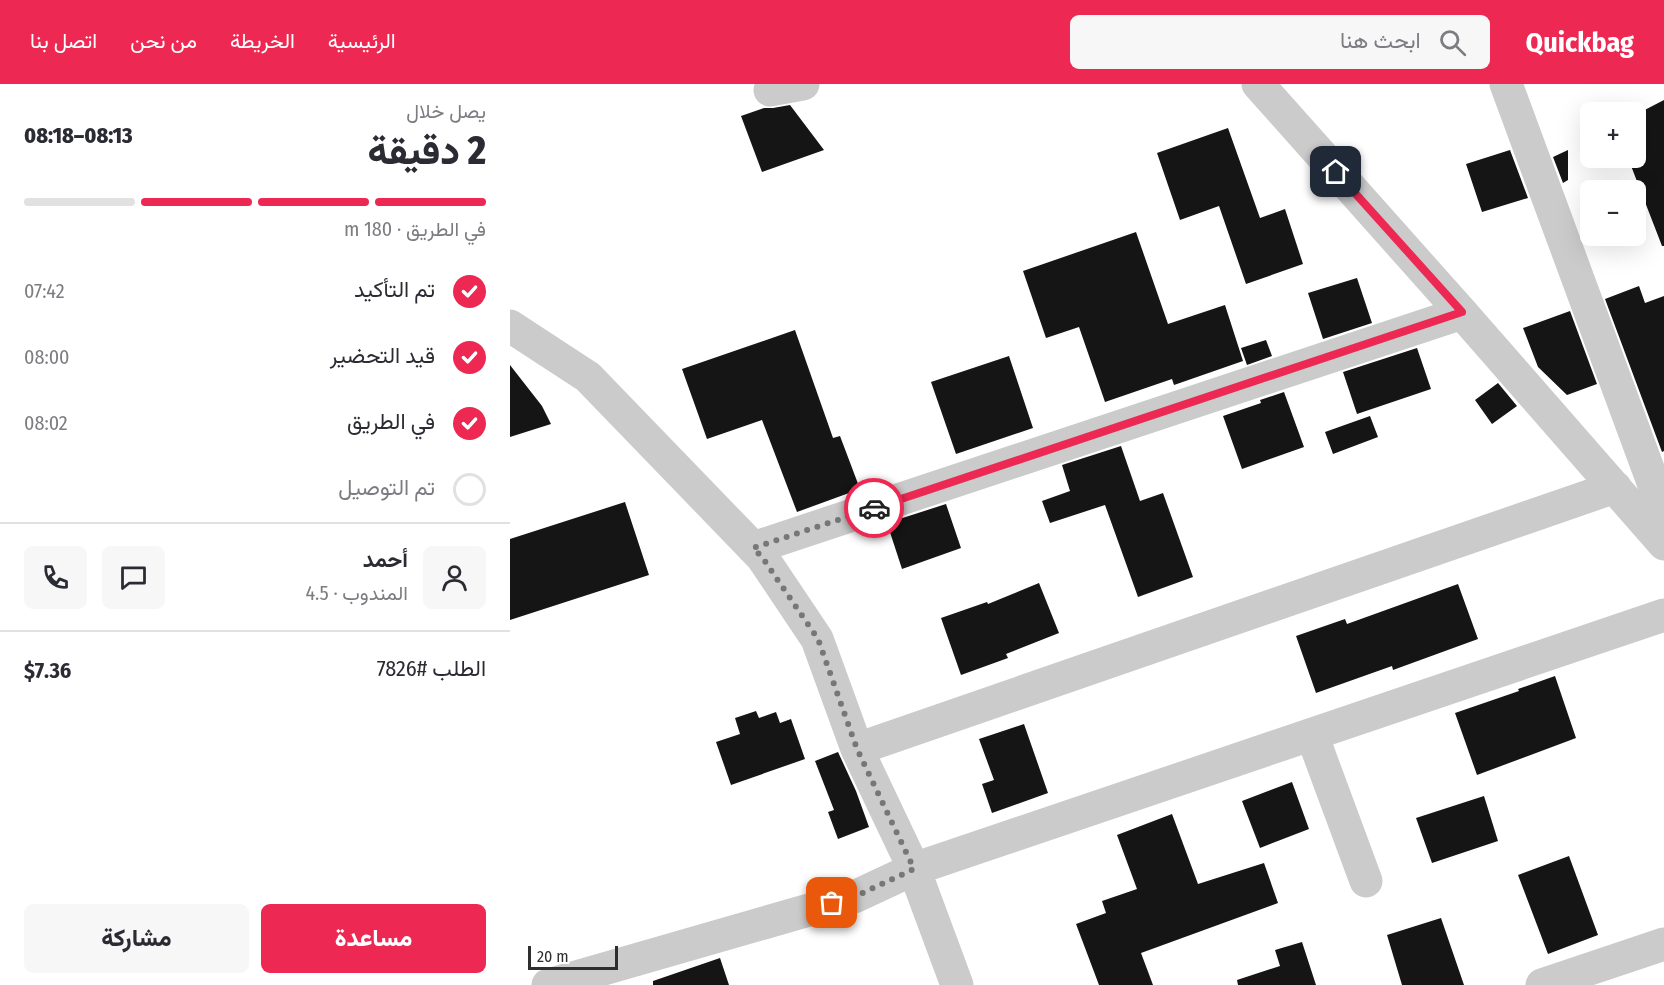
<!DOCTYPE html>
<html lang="ar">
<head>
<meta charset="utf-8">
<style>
  body { margin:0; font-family:"Fira Sans Condensed",Vazirmatn,sans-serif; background:#f7f7f7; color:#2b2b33; direction:rtl; height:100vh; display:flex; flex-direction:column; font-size:22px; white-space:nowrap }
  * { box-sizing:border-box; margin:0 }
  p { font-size:20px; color:#7c7c81 }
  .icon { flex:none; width:33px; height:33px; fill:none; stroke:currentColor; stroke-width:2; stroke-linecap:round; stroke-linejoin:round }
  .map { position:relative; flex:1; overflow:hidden; direction:ltr }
  .details { display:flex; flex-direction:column; background:#fff; width:510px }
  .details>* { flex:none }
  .buttons { position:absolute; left:1070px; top:18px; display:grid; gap:12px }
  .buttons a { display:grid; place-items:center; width:66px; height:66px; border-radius:9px; background:#fff; box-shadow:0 6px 24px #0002; font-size:30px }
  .scale { position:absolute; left:18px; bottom:15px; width:90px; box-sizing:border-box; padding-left:6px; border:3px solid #2e2e2e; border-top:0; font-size:16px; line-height:21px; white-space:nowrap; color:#2e2e2e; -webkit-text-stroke:4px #fff; paint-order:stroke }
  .pin { position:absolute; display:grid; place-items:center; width:51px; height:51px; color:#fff; margin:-26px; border-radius:12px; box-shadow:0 3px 9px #0006 }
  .courier { position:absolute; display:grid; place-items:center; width:60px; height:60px; margin:-30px; border:4px solid #ed2852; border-radius:50%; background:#fff; color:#222; box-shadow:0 2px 8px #0007 }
  .head em { font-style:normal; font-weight:800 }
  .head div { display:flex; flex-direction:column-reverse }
  .head { display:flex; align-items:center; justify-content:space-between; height:102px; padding:0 24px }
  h1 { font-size:39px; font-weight:800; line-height:45px }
  .bar { display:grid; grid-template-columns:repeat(4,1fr); gap:9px 6px; align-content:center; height:72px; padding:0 24px }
  .bar i { height:8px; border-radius:4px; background:#e1e1e2 }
  .bar .current { background:#ed2852 }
  .bar p { grid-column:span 4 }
  .line { display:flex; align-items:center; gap:15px; padding:0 24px; border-top:2px solid #e1e1e2 }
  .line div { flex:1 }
  .round { display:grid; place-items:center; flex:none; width:63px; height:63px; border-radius:9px; background:#f7f7f7 }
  ol { padding:0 24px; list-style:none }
  li { display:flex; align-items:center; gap:18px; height:66px }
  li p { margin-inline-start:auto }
  li .icon { padding:6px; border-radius:50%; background:#ed2852; color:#fff; stroke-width:4 }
  li:last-child { color:#7c7c81 }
  li i { width:33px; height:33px; border:3px solid #e1e1e2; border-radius:50% }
  .action { display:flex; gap:12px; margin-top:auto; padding:12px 24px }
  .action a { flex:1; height:69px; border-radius:9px; background:#ed2852; color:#fff; font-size:24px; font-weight:800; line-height:69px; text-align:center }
  .action a+a { background:#f7f7f7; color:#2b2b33 }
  header { display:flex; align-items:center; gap:36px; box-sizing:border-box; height:84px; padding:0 30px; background:#ed2852; color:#fff }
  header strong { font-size:28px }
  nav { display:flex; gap:33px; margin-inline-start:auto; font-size:21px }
  .search { width:420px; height:54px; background:#f7f7f7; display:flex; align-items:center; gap:15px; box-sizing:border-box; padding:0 21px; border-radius:9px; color:#7c7c81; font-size:22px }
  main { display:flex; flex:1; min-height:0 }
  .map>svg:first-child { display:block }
  .building { fill:#151515 }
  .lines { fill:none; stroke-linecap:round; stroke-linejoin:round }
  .minor { stroke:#cbcbcb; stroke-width:33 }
  .done { stroke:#777; stroke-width:6; stroke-dasharray:0 10.8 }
  .route { stroke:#ed2852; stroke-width:8 }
</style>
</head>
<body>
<header>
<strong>Quickbag</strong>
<div class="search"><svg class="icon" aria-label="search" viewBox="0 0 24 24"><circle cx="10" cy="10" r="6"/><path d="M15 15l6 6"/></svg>ابحث هنا</div>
<nav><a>الرئيسية</a><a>الخريطة</a><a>من نحن</a><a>اتصل بنا</a></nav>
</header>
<main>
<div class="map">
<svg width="1154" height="901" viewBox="0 0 1154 901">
  <rect width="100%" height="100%" fill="#fff"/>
  <!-- building -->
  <path class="building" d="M1154 16V162H1152L1118 74H1125V31Z
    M280 21 314 66 252 88 231 32 254 24H263Z
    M718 44 750 134 775 125 793 180 736 200 709 122 670 136 647 69Z
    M1000 66 1018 114 972 128 956 80Z
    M1058 66V96L1053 99 1043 73Z
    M626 148 658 240 715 221 733 277 664 301 662 295 595 318 569 243 536 254 513 187Z
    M847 194 862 239 813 255 798 209Z
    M1129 202 1135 219 1154 212V367L1152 368 1095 215Z
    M1060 227 1087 300 1057 311 1028 283 1013 244Z
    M285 246 323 354 330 352 350 405 287 428 252 336 197 355 172 285Z
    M756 256 762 272 737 281 731 264Z
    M907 264 921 305 847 330 833 288Z
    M499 272 523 344 446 370 421 298Z
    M0 281 32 322 41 340 0 353Z
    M988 299 1007 322 982 340 965 316Z
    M774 308 794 363 732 385 713 332 751 319 750 316Z
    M860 332 868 353 823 370 815 348Z
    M611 362 630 417 653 409 683 493 628 513 595 421 540 439 532 417 560 407 552 381Z
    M115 418 139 491 0 536V455Z
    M436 420 451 464 392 485 377 439Z
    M529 499 549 549 496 570 498 574 451 591 431 534 477 518 478 520Z
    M948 500 968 555 883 586 882 582 806 609 786 552 835 535 837 540Z
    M1045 592 1066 654 967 691 945 629 1009 607 1008 605Z
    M246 627 249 634 266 628 270 639 281 635 295 675 221 701 206 658 230 650 225 634Z
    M514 640 538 709 482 729 472 700 484 696 469 655Z
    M328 668 346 707 359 743 328 755 318 728 324 726 305 677Z
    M782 698 799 745 750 764 732 717Z
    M974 712 988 757 922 779 906 734Z
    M662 730 688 800 754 779 768 819 631 869 643 901H589L566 840 596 829 592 817 627 805 607 751Z
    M1059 772 1088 851 1038 870 1008 791Z
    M931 834 954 901H892L877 851Z
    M792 858 806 901H728L727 896 770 882 765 866Z
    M210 874 219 901H143V897Z"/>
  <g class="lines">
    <!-- minor -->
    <path class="minor" d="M748 0 952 229 1154 460
      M996 0 1154 428
      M260 6 293 0
      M0 242 78 293 252 473 307 555 347 665 404 785 447 901
      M243 464 952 229
      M802 651 856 797
      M347 665 1105 403
      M38 901 344 813 404 785 1154 531
      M1032 901 1154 860"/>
  </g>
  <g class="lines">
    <!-- done -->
    <path class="done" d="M322 819 344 813 404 785 347 665 308 555 252 473 243 464 364 424"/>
    <!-- route -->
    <path class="route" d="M364 424 952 228 826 88"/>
  </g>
</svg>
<div class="buttons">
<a>+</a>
<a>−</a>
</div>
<div class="scale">20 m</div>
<div class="pin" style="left:322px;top:819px;background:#ea580c"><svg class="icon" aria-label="bag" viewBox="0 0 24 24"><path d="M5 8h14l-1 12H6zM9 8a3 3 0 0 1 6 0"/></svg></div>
<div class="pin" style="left:826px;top:88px;background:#1f2937"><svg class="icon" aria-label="home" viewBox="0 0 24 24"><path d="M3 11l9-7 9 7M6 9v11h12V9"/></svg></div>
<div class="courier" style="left:364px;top:424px"><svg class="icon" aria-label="car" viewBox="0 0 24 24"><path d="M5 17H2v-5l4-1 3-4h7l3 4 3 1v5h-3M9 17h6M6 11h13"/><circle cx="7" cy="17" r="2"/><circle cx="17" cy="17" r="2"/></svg></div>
</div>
<section class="details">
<div class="head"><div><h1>2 دقيقة</h1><p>يصل خلال</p></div><em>08:13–08:18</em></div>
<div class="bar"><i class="current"></i><i class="current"></i><i class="current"></i><i></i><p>في الطريق · 180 m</p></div>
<ol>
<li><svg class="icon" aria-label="check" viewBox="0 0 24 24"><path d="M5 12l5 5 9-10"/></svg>تم التأكيد<p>07:42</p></li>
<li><svg class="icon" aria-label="check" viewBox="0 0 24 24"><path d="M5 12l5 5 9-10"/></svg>قيد التحضير<p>08:00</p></li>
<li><svg class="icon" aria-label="check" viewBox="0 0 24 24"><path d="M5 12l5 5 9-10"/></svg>في الطريق<p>08:02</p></li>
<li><i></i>تم التوصيل</li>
</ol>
<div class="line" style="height:108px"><a class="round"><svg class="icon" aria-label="person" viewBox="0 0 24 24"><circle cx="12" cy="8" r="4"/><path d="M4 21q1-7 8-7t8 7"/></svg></a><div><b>أحمد</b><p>المندوب · 4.5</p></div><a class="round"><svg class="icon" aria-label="chat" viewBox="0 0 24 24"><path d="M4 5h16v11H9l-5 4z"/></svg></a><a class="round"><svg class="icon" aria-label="phone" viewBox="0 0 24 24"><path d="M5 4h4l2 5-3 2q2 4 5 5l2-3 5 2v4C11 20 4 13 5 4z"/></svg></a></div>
<div class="line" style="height:78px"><div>الطلب #7826</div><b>$7.36</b></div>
<div class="action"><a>مساعدة</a><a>مشاركة</a></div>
</section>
</main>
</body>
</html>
